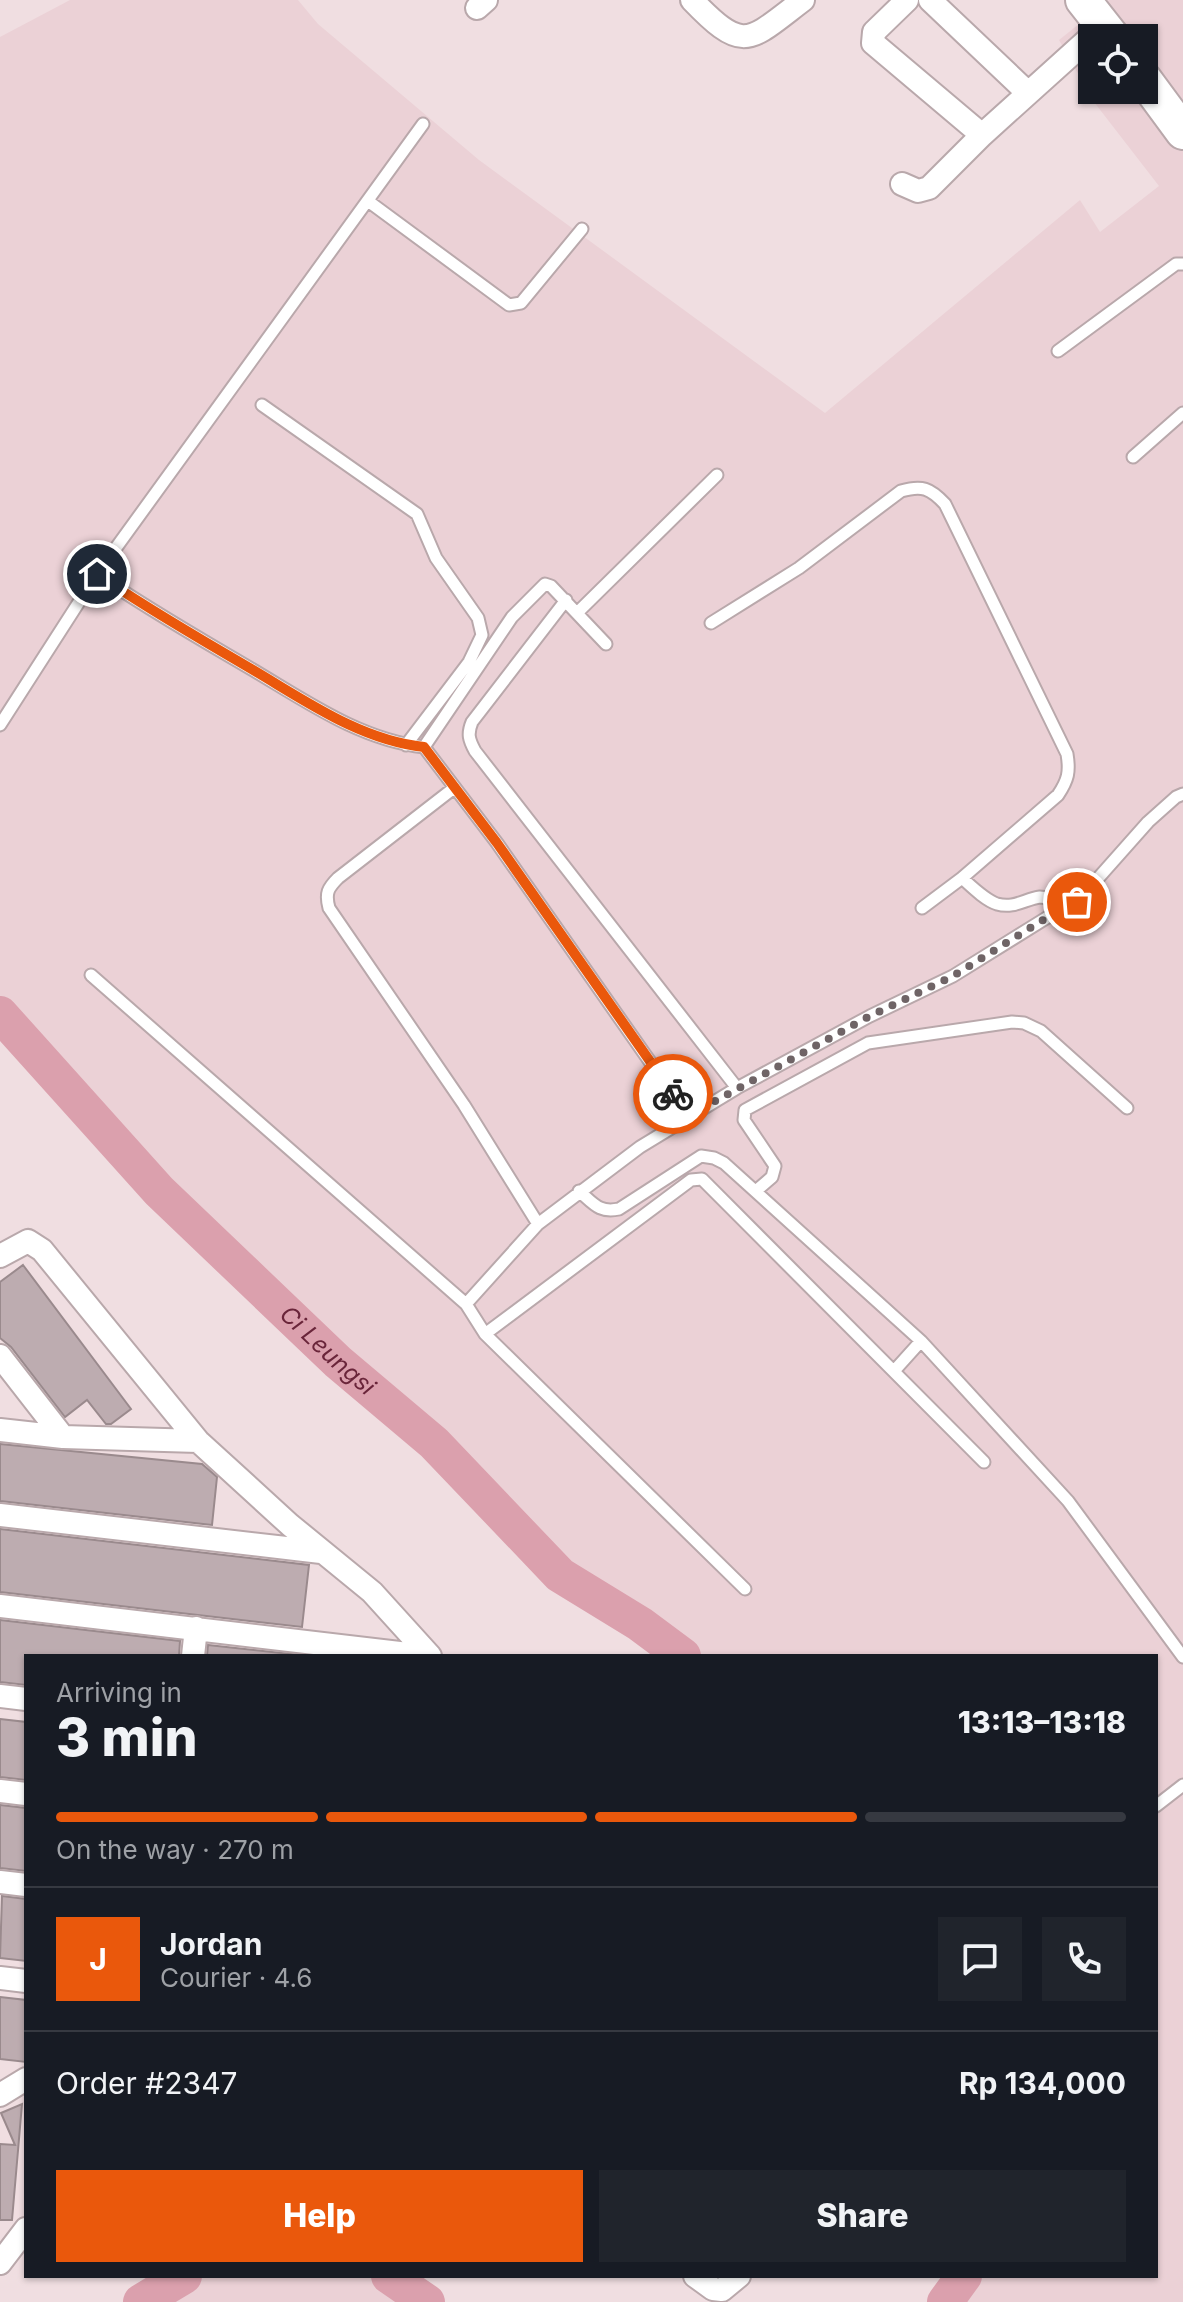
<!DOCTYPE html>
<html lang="en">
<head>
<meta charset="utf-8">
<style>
  body { margin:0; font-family:Inter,sans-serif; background:#20242c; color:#f1f3f6; height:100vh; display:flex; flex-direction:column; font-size:30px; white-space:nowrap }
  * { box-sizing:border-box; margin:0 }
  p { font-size:26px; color:#9ea1a6 }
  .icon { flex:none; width:44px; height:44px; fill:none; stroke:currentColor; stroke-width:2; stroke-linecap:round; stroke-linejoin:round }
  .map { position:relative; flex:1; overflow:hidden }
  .side { position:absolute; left:24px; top:1654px; width:1134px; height:624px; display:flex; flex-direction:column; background:#171b24; border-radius:0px; box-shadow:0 2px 6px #0004 }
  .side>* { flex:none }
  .fabs { position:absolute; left:1078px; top:24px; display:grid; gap:16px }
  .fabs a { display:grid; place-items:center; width:80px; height:80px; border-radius:0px; background:#171b24; box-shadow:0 2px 6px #0004; font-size:40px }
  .pin { position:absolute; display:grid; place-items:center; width:68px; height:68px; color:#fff; margin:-34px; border:4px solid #fff; border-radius:50%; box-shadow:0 2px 8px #0007 }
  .courier { position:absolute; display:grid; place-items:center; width:80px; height:80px; margin:-40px; border:6px solid #ea580c; border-radius:50%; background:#fff; color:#222; box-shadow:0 2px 10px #0007 }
  .overview em { font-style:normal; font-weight:800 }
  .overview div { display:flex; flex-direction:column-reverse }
  .overview { display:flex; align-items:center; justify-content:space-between; height:136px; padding:0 32px }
  h1 { font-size:52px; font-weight:800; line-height:60px }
  .bar { display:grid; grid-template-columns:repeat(4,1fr); gap:12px 8px; align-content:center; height:96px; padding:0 32px }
  .bar i { height:10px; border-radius:6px; background:#363941 }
  .bar .current { background:#ea580c }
  .bar p { grid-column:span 4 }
  .line { display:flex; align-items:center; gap:20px; padding:0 32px; border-top:2px solid #363941 }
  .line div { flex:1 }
  .round { display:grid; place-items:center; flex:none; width:84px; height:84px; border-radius:0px; background:#20242c }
  .action { display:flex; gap:16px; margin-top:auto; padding:16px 32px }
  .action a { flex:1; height:92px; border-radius:0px; background:#ea580c; color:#fff; font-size:32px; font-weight:800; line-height:92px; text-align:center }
  .action a+a { background:#20242c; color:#f1f3f6 }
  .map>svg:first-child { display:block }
  .built { fill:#ebd1d6; fill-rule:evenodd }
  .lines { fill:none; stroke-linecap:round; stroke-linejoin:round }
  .river { stroke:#dba0ad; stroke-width:36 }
  .building { fill:#bdacb0; stroke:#9a8a8d; stroke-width:2 }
  .service-casing { stroke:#b9a8ab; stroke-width:15 }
  .minor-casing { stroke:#b9a8ab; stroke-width:26 }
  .primary-casing { stroke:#b9a8ab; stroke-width:38 }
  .service { stroke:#fff; stroke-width:11 }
  .minor { stroke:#fff; stroke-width:22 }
  .primary { stroke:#fff; stroke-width:34 }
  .done { stroke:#6f6466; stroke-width:8; stroke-dasharray:0 14.4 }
  .route { stroke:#ea580c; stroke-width:10 }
  .labels { text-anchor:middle; stroke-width:6; stroke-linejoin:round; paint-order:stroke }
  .water-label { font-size:24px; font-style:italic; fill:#6a253a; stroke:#fdebee }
</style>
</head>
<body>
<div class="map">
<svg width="1183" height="2302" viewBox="0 0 1183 2302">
  <rect width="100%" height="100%" fill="#f0dee1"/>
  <!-- built -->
  <path class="built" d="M70 0H298L318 24 479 160 825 413 1080 200 1100 232 1159 186 1094 102 1059 40 1109 0H1183V102L1179 105 1183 110V2302H945L964 2276H1156V1656H675L560 1575 434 1443 228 1256 0 1014V37ZM1092 38H1144V90H1092Z
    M184 2276H389L427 2302H141Z"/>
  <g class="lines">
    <!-- river -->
    <g class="river">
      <path id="s1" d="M0 1014 159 1191 338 1362 434 1443 560 1575 640 1624 683 1656"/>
      <path d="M389 2276 427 2302"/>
      <path d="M141 2302 184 2276"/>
      <path d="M945 2302 964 2276"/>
    </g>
  </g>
  <!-- building -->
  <path class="building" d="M23 1265 131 1409 111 1424H106L87 1400 65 1417 11 1347 0 1338V1282Z
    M0 1444 202 1464 217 1477 212 1525 0 1501Z
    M0 1529 309 1565 302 1627 0 1592Z
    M0 1620 180 1641 179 1656H26V1685L0 1682Z
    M208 1645 299 1655V1656H207Z
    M0 1719 26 1722V1780L0 1777Z
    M0 1805 26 1808V1871L0 1868Z
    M2 1896 26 1899V1961L0 1958Z
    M0 1997 26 2000V2062L0 2059Z
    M22 2104 12 2220H0V2144L15 2145 1 2113Z"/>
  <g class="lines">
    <defs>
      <path id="service" d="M368 201 509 305 521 303 582 229
        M1058 351 1176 264H1183
        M262 405 417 514 436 558 478 618 482 635 469 662 406 745
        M1133 457 1183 413
        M97 574 423 124
        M566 600 472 722C467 734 469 740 475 751L737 1088
        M578 612 717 475
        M711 623 799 568 901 491C922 485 930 488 945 504L1067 754C1070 772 1068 780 1058 795L962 878
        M0 725 97 574C146 608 197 637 248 667 303 699 359 740 424 747L497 843 688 1116
        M424 747 512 617 545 584 551 586 606 644
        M454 788 338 878C328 888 325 893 329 908L464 1105 538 1224
        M922 908 962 878C972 887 985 900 997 904 1014 909 1025 899 1040 897 1048 897 1057 903 1064 907
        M91 975 466 1304 538 1224 640 1147 737 1088 870 1016 953 976 1064 907 1077 902 1148 822 1176 797 1183 794
        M757 1190 772 1177 775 1166 744 1120 745 1110 868 1043 1012 1022 1024 1023 1041 1031 1127 1108
        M579 1191C594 1204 599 1213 619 1209L701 1156 714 1158 724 1163 921 1341 1068 1501 1183 1657
        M466 1304 485 1334 745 1589
        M485 1334 691 1180 702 1179 984 1462
        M894 1371 921 1341
        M1156 1806 1183 1785"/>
      <path id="minor" d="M692 0C744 54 748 42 803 0
        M907 0 874 32 873 43 982 135
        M930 0 1028 93
        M477 8 486 0
        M902 184 918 191 929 188 982 135 1104 25
        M0 1256 28 1241 42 1250 198 1441 290 1525 372 1592 430 1656
        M0 1356 63 1437
        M0 1430 63 1437 198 1441
        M0 1515 321 1552
        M0 1606 425 1656
        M193 1656 196 1628
        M0 1696 26 1699
        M0 1791 26 1794
        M0 1882 26 1885
        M0 1978 26 1981
        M0 2095 26 2079
        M0 2263 26 2229
        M695 2276 713 2289 722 2290 739 2276"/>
      <path id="primary" d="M1083 0 1113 38
        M1144 79 1183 132"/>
    </defs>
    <!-- service casing -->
    <use href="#service" class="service-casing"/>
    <!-- minor casing -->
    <use href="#minor" class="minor-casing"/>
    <!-- primary casing -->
    <use href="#primary" class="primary-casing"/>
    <!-- service -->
    <use href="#service" class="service"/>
    <!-- minor -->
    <use href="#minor" class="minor"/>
    <!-- primary -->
    <use href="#primary" class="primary"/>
  </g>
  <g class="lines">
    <!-- done -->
    <path class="done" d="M673 1094 688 1116 870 1016 953 976 1064 907 1077 902"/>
    <!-- route -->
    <path class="route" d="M97 574C146 608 197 637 248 667 303 699 359 740 424 747L497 843 673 1094"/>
  </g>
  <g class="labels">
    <!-- water labels -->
    <g class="water-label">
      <text dy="8" stroke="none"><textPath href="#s1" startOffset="470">Ci Leungsi</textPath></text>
    </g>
  </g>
</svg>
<div class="fabs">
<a><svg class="icon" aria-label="locate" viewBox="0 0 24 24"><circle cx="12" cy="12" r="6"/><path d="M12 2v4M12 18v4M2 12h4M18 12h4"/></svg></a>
</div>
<div class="pin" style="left:1077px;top:902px;background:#ea580c"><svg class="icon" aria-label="bag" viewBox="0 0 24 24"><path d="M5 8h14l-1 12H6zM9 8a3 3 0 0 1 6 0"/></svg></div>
<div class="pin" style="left:97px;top:574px;background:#1f2937"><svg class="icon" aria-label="home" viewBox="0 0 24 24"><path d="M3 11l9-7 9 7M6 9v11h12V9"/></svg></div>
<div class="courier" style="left:673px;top:1094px"><svg class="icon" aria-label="bike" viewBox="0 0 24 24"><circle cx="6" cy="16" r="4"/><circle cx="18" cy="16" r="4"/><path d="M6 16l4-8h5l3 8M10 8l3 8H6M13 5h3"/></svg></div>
<section class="side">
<div class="overview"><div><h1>3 min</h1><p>Arriving in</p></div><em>13:13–13:18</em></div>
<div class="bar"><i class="current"></i><i class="current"></i><i class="current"></i><i></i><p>On the way · 270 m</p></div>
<div class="line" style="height:144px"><b class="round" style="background:#ea580c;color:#fff">J</b><div><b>Jordan</b><p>Courier · 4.6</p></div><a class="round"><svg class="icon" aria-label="chat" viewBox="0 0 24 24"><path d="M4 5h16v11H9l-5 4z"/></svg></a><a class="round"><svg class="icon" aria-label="phone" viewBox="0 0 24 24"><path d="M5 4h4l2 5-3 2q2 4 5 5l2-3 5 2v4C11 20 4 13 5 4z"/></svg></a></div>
<div class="line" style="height:104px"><div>Order #2347</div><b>Rp 134,000</b></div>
<div class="action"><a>Help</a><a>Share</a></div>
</section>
</div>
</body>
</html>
